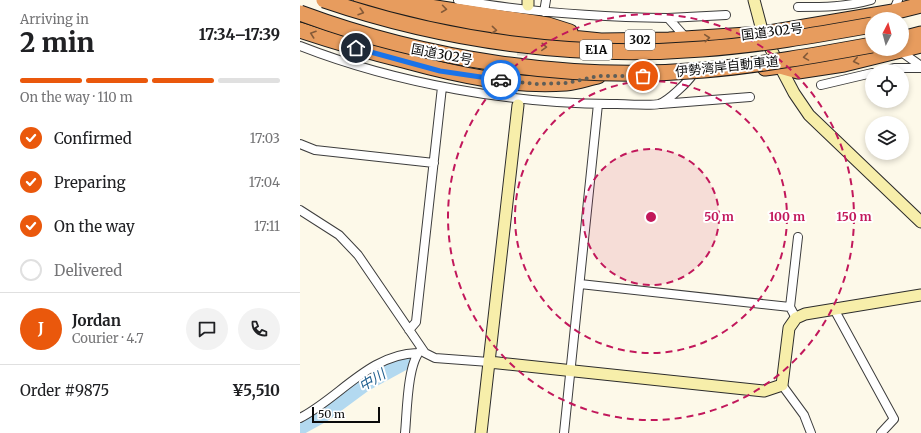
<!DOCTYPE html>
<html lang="en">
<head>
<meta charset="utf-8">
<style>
  body { margin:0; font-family:Merriweather,"Noto Sans JP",serif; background:#f2f2f2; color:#202124; height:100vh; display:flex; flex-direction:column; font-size:15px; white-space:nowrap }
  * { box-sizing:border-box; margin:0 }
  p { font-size:13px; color:#757577 }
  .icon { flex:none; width:22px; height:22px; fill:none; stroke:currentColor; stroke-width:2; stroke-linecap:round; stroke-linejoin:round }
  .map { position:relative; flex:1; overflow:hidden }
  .drawer { display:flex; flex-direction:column; background:#fff; width:300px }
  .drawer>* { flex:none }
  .needle { width:26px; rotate:6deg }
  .buttons { position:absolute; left:565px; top:12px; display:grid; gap:8px }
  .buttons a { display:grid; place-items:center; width:44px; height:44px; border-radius:50%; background:#fff; box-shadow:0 2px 6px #0003; font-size:20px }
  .scale { position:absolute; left:12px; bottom:10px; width:68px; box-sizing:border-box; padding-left:4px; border:2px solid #0a0a0a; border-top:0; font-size:11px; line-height:14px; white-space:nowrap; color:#0a0a0a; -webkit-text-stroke:3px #fff; paint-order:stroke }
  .pin { position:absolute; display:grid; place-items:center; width:34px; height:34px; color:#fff; margin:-17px; border:2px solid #fff; border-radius:50%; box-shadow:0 1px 4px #0007 }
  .courier { position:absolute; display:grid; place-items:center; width:40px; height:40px; margin:-20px; border:3px solid #1a73e8; border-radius:50%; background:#fff; color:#222; box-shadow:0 1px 5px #0007 }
  .headline em { font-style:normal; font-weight:800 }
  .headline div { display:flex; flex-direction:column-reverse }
  .headline { display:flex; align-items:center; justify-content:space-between; height:68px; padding:0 20px }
  h1 { font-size:26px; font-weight:800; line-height:30px }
  .bar { display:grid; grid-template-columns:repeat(4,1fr); gap:6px 4px; align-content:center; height:48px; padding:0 20px }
  .bar i { height:5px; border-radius:3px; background:#e0e0e0 }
  .bar .current { background:#ea580c }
  .bar p { grid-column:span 4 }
  .line { display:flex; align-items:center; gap:10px; padding:0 20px; border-top:1px solid #e0e0e0 }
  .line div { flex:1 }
  .round { display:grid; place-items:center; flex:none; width:42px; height:42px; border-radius:21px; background:#f2f2f2 }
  ol { padding:0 20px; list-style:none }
  li { display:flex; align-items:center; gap:12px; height:44px }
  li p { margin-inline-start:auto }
  li .icon { padding:4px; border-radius:50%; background:#ea580c; color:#fff; stroke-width:4 }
  li:last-child { color:#757577 }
  li i { width:22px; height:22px; border:2px solid #e0e0e0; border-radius:50% }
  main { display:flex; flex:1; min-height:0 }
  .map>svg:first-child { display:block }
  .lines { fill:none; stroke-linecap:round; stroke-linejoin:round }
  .river { stroke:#b3d9f0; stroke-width:16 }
  .secondary-tunnel { stroke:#d9d5c8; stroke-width:11; stroke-dasharray:11 5.5; stroke-linecap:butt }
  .street-casing { stroke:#3d3d3d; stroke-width:10 }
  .secondary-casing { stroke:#2c2c2c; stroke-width:13 }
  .highway-casing { stroke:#1b1b1b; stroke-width:17 }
  .street { stroke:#fff; stroke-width:8 }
  .secondary { stroke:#f7eeaa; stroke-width:11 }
  .highway { stroke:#e79c5e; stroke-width:15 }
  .highway-bridge-casing { stroke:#1b1b1b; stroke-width:17; stroke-linecap:butt }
  .highway-bridge { stroke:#e79c5e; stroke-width:15 }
  .oneway { stroke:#845a38 }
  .done { stroke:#5f5e58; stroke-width:4; stroke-dasharray:0 7.2 }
  .route { stroke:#1a73e8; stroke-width:5 }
  .ring { fill:none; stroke:#c2185b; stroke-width:2; stroke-dasharray:7 5 }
  .labels { text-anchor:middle; stroke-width:4; stroke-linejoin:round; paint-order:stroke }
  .shield { fill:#fff; stroke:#545454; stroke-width:1 }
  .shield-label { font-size:12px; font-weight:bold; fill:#0a0a0a }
  .street-label { font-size:13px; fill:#0a0a0a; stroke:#fff }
  .water-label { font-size:14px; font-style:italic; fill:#205f8f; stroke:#fff }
  .centre { fill:#c2185b; stroke:#fff; stroke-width:2 }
  .ring-label { font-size:12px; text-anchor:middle; font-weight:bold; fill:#c2185b; stroke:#fff; stroke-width:4; stroke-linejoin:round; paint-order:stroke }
</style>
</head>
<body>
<main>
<section class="drawer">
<div class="headline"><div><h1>2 min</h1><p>Arriving in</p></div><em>17:34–17:39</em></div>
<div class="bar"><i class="current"></i><i class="current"></i><i class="current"></i><i></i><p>On the way · 110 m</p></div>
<ol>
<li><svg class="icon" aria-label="check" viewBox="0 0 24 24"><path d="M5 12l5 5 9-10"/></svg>Confirmed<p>17:03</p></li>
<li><svg class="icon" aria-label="check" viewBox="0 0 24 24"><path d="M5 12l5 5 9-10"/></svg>Preparing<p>17:04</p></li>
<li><svg class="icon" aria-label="check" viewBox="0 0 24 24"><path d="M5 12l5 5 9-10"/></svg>On the way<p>17:11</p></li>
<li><i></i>Delivered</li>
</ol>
<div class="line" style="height:72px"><b class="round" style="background:#ea580c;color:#fff">J</b><div><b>Jordan</b><p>Courier · 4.7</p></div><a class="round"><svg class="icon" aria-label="chat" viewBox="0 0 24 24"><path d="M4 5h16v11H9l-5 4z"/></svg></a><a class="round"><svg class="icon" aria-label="phone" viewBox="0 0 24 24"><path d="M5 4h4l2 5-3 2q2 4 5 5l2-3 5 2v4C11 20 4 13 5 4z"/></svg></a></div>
<div class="line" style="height:52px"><div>Order #9875</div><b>¥5,510</b></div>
</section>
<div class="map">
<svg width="621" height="433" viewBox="0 0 621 433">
  <rect width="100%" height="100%" fill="#fdf9e9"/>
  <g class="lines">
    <!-- river -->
    <path class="river" d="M0 427 22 415 64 384 106 361"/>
    <!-- secondary-tunnel -->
    <path class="secondary-tunnel" d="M218 105 224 37"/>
    <defs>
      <path id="street" d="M158 0C227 12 297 17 368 18L387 39
        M498 7C522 7 547 7 571 0
        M244 12 246 0
        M593 12 598 0
        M368 18 426 15
        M0 46C94 83 216 105 317 104 327 104 351 106 359 104 368 101 388 82 393 74
        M600 51 621 66
        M583 71 594 68H621
        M521 85 572 73
        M361 104 450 97
        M0 144 15 150 134 163
        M0 210 39 235 58 255 125 353 135 358 189 362
        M280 284 490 307
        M534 309 594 419 581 433
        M496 318 490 307 498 237
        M109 330 116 322 142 87
        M482 385 504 415 511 433
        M0 418C39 398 70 354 117 353
        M105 433C107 414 107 363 121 350
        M264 433 298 104"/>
      <path id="secondary" d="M454 0 463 34 494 93 509 115 621 222
        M228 5V0
        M189 362 464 391 482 385 489 328 496 318 505 314 621 295
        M181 433 218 105"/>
      <path id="highway" d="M61 0 107 15 172 28 301 41 369 40 463 34 593 12 621 5
        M92 0 110 4 248 25 270 32
        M0 30C36 42 71 52 107 61 158 75 213 87 266 83 277 82 288 78 298 76
        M602 39 621 34
        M465 68 480 66 498 71 544 64 621 45"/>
    </defs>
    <!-- street casing -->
    <use href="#street" class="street-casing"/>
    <!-- secondary casing -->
    <use href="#secondary" class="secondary-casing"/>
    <!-- highway casing -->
    <use href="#highway" class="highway-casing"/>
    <!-- street -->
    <use href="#street" class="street"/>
    <!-- secondary -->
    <use href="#secondary" class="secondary"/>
    <!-- highway -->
    <use href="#highway" class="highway"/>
    <defs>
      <path id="highway-bridge" d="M24 0C144 41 276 59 402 49 459 45 516 35 572 25
        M0 13C127 60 269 82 404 70 461 65 517 55 572 45"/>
    </defs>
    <!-- highway-bridge casing -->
    <use href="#highway-bridge" class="highway-bridge-casing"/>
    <!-- highway-bridge -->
    <use href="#highway-bridge" class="highway-bridge"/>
  </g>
  <!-- one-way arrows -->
  <defs><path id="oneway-chevron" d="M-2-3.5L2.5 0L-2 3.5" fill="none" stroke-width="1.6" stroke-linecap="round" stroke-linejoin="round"/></defs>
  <g class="oneway">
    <use href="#oneway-chevron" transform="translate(144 9) rotate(8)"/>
    <use href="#oneway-chevron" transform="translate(61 12) rotate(17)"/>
    <use href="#oneway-chevron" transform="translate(194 30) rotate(6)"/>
    <use href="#oneway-chevron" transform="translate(13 34) rotate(-161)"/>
    <use href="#oneway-chevron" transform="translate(407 38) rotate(-5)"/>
    <use href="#oneway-chevron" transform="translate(244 47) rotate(4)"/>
    <use href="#oneway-chevron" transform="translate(506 57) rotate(171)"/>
    <use href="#oneway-chevron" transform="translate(556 61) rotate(167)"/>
  </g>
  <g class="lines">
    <!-- done -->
    <path class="done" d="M201 80 236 84 267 83 298 76H343"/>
    <!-- route -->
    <path class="route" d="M56 48 140 71 201 80"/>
  </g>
  <!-- distance rings -->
  <circle cx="351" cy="217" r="68" fill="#c2185b" fill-opacity=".12"/>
  <g class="ring">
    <circle cx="351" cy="217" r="68"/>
    <circle cx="351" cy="217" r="136"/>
    <circle cx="351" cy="217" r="203"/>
  </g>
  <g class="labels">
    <!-- shield labels -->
    <g class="shield">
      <rect x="325" y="30" width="30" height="20" rx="3"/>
      <rect x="280" y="40" width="32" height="20" rx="3"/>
    </g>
    <g class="shield-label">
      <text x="340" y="44">302</text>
      <text x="296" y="54">E1A</text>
    </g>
    <!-- street labels -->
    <g class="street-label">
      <text transform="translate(472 31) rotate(-7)" y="5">国道302号</text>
      <text transform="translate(142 54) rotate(11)" y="5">国道302号</text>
      <text transform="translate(427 66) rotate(-6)" y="5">伊勢湾岸自動車道</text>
    </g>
    <!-- water labels -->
    <g class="water-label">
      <text transform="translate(72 380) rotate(-31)" y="5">中川</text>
    </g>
  </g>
  <circle cx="351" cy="217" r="6" class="centre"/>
  <g class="ring-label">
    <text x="419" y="221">50 m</text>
    <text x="487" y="221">100 m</text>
    <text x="554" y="221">150 m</text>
  </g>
</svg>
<div class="buttons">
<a><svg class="needle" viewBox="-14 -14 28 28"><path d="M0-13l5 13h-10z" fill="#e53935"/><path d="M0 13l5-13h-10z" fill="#757577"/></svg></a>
<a><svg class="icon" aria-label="locate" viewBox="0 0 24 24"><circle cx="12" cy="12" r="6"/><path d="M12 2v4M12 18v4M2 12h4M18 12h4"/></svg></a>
<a><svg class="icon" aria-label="layers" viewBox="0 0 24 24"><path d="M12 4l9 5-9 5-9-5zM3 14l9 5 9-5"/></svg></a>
</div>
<div class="scale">50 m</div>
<div class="pin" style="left:343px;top:76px;background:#ea580c"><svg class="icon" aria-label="bag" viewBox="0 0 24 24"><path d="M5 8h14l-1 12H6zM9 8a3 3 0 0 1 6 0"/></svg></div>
<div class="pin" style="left:56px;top:48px;background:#1f2937"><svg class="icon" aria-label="home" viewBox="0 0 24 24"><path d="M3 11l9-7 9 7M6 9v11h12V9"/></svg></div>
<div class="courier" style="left:201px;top:80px"><svg class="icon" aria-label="car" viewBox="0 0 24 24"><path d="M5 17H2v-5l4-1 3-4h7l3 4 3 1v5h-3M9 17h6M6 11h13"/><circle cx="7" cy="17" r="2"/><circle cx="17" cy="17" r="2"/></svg></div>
</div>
</main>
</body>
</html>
